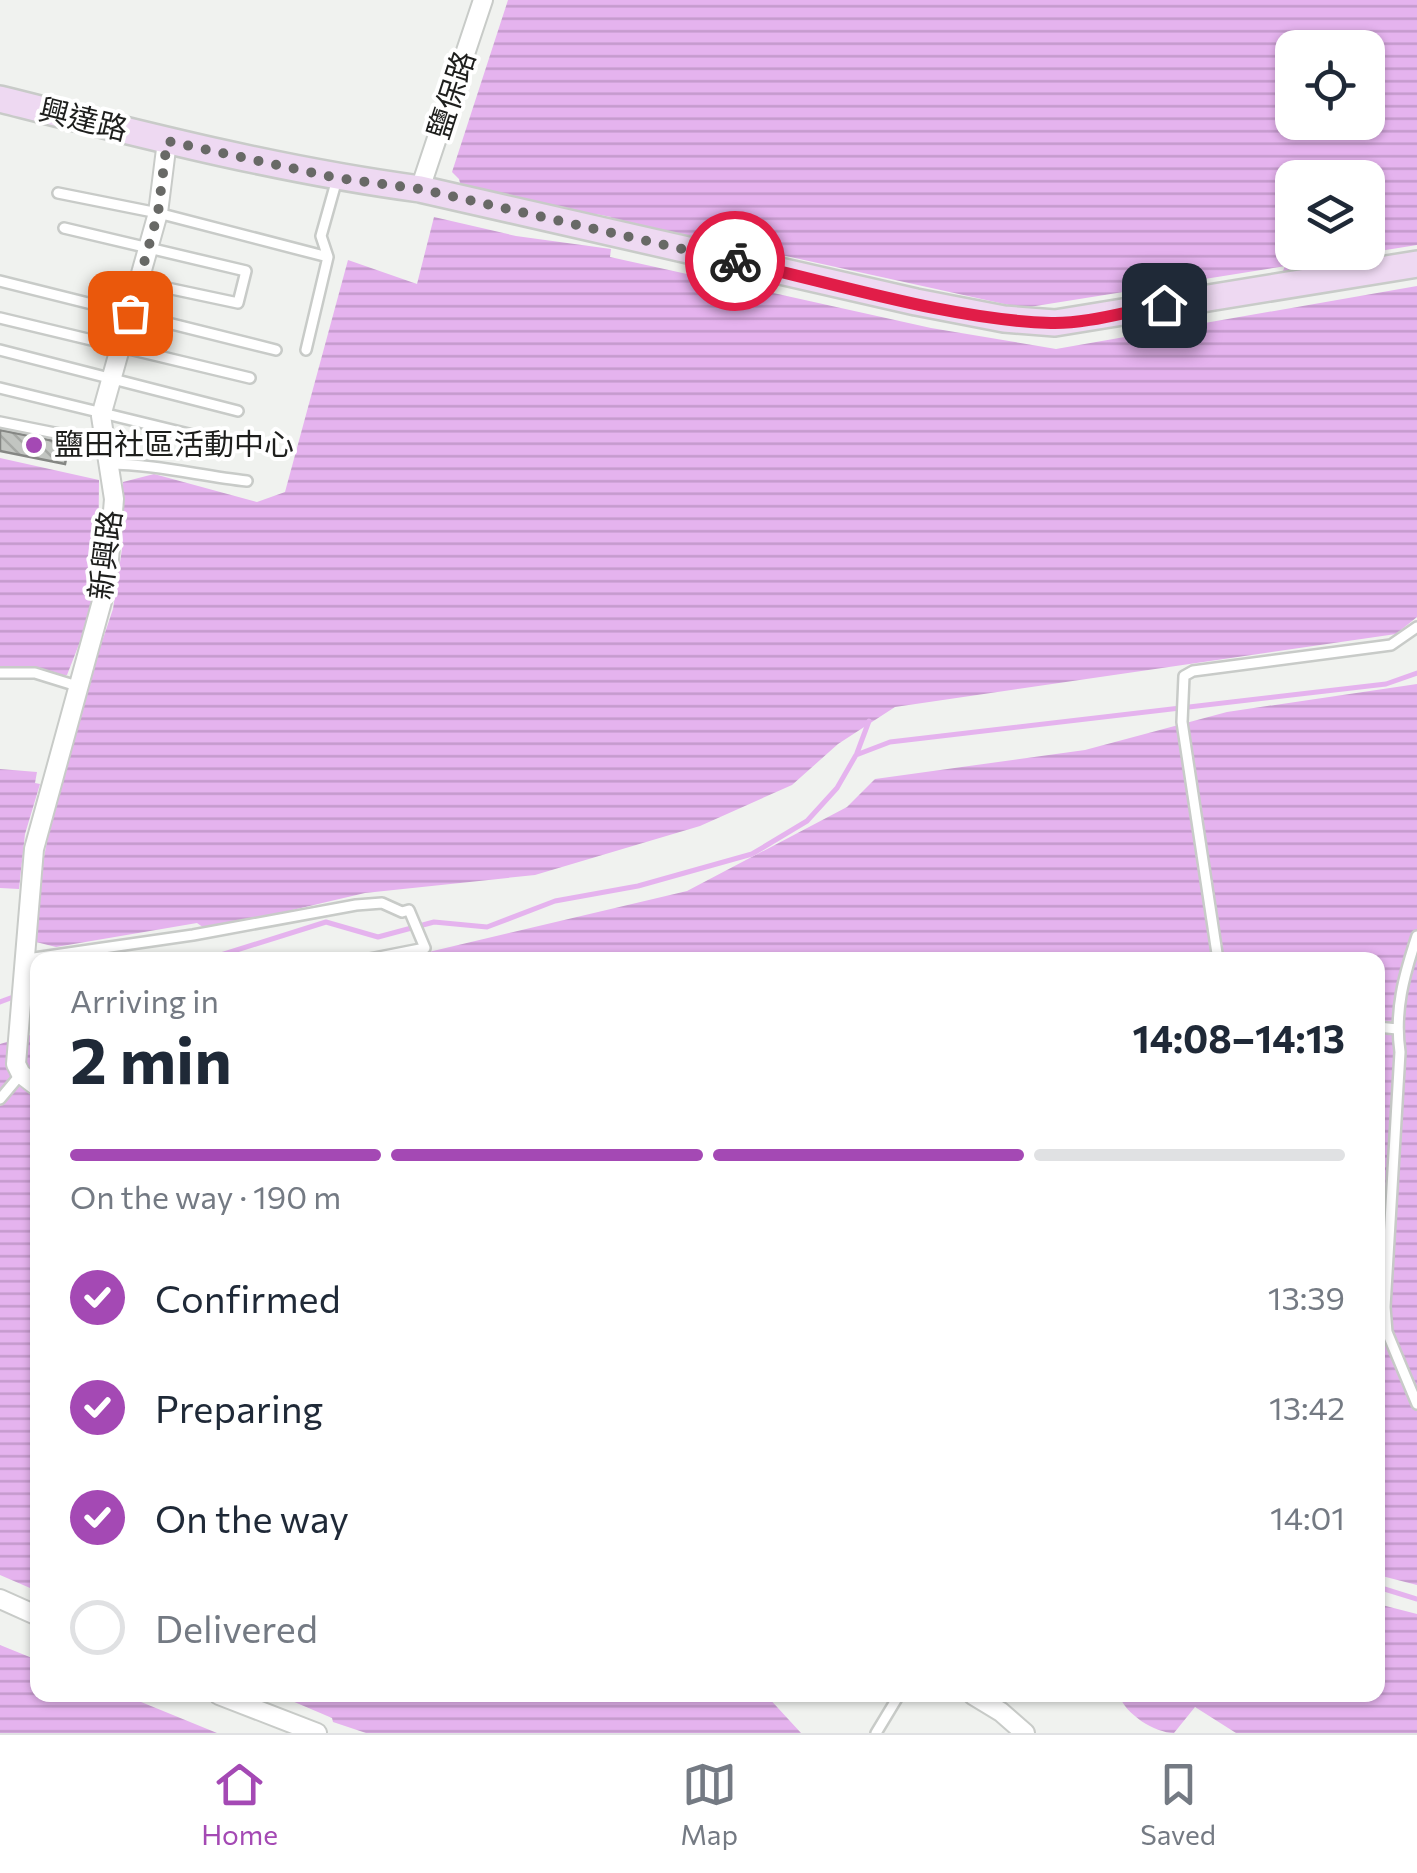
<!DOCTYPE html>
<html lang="en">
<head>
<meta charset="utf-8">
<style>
  body { margin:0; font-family:Commissioner,"Noto Sans TC",sans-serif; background:#f6f6f7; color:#1f2937; height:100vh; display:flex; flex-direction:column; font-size:38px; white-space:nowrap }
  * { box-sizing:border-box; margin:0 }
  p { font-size:32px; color:#747a83 }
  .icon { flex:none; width:55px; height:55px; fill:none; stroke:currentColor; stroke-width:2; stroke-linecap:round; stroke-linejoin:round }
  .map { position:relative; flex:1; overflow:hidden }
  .panel { position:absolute; left:30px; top:952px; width:1355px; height:750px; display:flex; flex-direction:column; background:#fff; border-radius:20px; box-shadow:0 2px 8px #0004 }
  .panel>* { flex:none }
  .fabs { position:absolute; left:1275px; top:30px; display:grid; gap:20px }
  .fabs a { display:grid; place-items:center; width:110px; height:110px; border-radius:20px; background:#fff; box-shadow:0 2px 8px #0004; font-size:50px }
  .pin { position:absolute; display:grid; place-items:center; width:85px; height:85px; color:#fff; margin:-42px; border-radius:20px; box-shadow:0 5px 15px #0006 }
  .courier { position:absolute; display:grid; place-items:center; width:100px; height:100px; margin:-50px; border:8px solid #e11d48; border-radius:50%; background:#fff; color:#222; box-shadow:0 2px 12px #0007 }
  .headline em { font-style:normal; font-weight:700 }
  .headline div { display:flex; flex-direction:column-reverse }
  .headline { display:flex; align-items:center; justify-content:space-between; height:170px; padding:0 40px }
  h1 { font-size:65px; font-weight:700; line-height:75px }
  .bar { display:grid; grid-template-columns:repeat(4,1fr); gap:15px 10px; align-content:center; height:120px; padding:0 40px }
  .bar i { height:12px; border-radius:8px; background:#e0e1e3 }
  .bar .selected { background:#a449b4 }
  .bar p { grid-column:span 4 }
  ol { padding:0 40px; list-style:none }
  li { display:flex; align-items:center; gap:30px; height:110px }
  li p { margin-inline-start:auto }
  li .icon { padding:10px; border-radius:50%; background:#a449b4; color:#fff; stroke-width:4 }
  li:last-child { color:#747a83 }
  li i { width:55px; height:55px; border:5px solid #e0e1e3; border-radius:50% }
  .menu { display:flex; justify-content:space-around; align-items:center; height:140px; border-top:2px solid #e0e1e3; background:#fff; font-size:28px; color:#747a83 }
  .menu a { display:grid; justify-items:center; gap:5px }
  .menu .selected { color:#a449b4 }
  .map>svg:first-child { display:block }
  .water { fill:url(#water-rules); fill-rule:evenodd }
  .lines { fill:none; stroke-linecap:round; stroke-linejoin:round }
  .stream { stroke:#e5b3ee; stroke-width:5 }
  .building { fill:url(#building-back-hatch); stroke:#858784; stroke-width:2.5 }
  .lane-casing { stroke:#c8cbc8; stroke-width:14 }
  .street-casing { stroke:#c8cbc8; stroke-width:22 }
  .secondary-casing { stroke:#c8cbc8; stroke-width:30 }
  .path { stroke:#80817f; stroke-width:2.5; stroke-dasharray:2.5 8; stroke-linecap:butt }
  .lane { stroke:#fff; stroke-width:9 }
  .street { stroke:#fff; stroke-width:18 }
  .secondary { stroke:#eed9f2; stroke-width:25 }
  .done { stroke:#686966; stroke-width:10; stroke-dasharray:0 18 }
  .route { stroke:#e11d48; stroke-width:12 }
  .poi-dot { fill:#a449b4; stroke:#fff; stroke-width:4 }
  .labels { text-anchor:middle; stroke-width:8; stroke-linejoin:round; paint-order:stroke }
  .street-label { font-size:30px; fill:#1e1f1d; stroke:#fff }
  .poi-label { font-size:30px; fill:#1e1f1d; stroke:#fff; text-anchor:start }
</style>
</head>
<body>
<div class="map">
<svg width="1417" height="1733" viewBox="0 0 1417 1733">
  <defs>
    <pattern id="water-rules" width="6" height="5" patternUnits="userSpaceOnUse" patternTransform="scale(2.5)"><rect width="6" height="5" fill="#e5b3ee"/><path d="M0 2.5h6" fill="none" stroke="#c49acc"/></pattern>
    <pattern id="building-back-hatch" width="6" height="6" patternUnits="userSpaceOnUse" patternTransform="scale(2.5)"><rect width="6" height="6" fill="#c2c5c1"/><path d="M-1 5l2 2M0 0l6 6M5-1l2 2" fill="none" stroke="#a6a9a5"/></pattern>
  </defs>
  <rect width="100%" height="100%" fill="#f0f2ef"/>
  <!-- water -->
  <path class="water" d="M508 0H1417V245L1023 308 722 242 718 252 608 227 611 217 596 214 589 222 463 194 459 179 452 172ZM1292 48H1368V122H1292ZM1292 178H1368V252H1292Z
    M434 217 516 236 611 249 610 257 931 328 1056 349 1417 286V617L1396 634 895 707 838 744 792 785 700 826 535 875 365 893 207 930 197 923 56 947 36 942 41 872 65 751 113 609 122 549 123 482 154 474 257 502 285 492 348 260 417 284Z
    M0 458 99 480 98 579 85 629 67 675 0 678Z
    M1417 684V1585L1378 1575V960H414L416 955 687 891 847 807 875 779 1085 750 1227 712Z
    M0 769 37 772 35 783 40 784 25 834 19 889 0 888Z
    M37 1033V1591L0 1575V1044Z
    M1378 1604 1417 1614V1733H1236L1195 1707 1174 1733C1155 1733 1125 1714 1119 1695H1378Z
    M0 1645 37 1660 38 1695H124L217 1733H0Z
    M278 1695H766L801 1733H366L333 1722 332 1718Z"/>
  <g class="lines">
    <!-- stream -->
    <path class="stream" d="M1283 278 1293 252
      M857 753 869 721
      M205 960 326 922 378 937 434 922 487 927 555 901 638 886 752 854 807 821 837 788 856 755 890 742 1386 684 1417 673
      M0 1002 16 996
      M1378 1587 1417 1599"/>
  </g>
  <!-- building -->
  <path class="building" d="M0 430 69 444 65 464 0 451Z"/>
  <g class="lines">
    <defs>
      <path id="lane" d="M58 193 158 213 328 257
        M64 228 246 271 238 303 139 282
        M0 281 276 350
        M0 318 250 378
        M0 350 238 411
        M306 350 328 257 321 236 337 179
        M0 388 230 444
        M0 422 105 443
        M108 464C156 464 200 476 247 481
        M0 673H35L77 686
        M1417 936C1404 975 1394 1011 1400 1052L1385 1307 1387 1332 1417 1404
        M27 959 193 935 356 905 382 903 402 912 409 910 425 948 364 960
        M1218 960 1182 722 1184 676 1193 671 1391 645 1417 627
        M1378 1027 1397 1029
        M0 1099 21 1074
        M876 1733 899 1695"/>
      <path id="street" d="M420 189 483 0
        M38 1087 21 1074 16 1064 34 849 107 583 114 499 101 416 158 213 167 141
        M0 1599 38 1616
        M219 1695 317 1733
        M973 1695 1001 1712 1025 1733"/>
      <path id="secondary" d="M0 99C139 134 278 170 420 189L916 302 1004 319 1055 323 1417 264"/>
    </defs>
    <!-- lane casing -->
    <use href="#lane" class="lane-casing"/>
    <!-- street casing -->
    <use href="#street" class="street-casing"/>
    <!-- secondary casing -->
    <use href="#secondary" class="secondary-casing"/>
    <!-- path -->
    <path class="path" d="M192 1695 205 1700"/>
    <!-- lane -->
    <use href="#lane" class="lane"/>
    <!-- street -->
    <use href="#street" class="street"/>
    <!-- secondary -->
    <use href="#secondary" class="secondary"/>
  </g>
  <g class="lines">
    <!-- done -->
    <path class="done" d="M130 313 158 213 167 141 337 178 420 189 735 261"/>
    <!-- route -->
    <path class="route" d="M735 261C834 283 951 320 1051 323 1087 324 1128 311 1164 305"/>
  </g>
  <!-- markers -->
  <circle class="poi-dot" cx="34" cy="445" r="10"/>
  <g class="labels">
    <!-- street labels -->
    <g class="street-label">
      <text transform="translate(452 95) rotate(-72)" y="10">鹽保路</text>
      <text transform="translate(83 120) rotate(14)" y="10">興達路</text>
      <text transform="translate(106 555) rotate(-83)" y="10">新興路</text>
    </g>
    <!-- poi labels -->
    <g class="poi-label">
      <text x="54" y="455">鹽田社區活動中心</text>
    </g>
  </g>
</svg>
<div class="fabs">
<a><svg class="icon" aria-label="locate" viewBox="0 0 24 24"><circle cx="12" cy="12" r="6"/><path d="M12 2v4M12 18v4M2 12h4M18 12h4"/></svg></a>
<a><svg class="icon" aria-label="layers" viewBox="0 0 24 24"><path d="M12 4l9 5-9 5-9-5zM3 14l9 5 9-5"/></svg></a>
</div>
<div class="pin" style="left:130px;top:313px;background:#ea580c"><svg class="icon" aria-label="bag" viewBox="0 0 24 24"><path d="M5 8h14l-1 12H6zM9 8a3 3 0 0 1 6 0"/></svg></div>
<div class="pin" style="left:1164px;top:305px;background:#1f2937"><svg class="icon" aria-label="home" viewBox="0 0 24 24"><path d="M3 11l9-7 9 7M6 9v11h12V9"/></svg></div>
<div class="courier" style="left:735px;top:261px"><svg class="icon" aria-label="bike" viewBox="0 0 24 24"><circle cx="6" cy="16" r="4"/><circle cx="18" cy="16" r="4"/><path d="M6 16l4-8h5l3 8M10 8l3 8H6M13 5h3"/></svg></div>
<section class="panel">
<div class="headline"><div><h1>2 min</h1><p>Arriving in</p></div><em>14:08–14:13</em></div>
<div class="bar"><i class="selected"></i><i class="selected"></i><i class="selected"></i><i></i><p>On the way · 190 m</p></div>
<ol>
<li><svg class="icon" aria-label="check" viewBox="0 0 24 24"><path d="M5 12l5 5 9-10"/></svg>Confirmed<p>13:39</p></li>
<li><svg class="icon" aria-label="check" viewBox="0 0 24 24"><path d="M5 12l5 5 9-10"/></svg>Preparing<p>13:42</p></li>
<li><svg class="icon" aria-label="check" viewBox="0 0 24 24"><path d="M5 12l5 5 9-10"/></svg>On the way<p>14:01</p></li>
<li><i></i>Delivered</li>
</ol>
</section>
</div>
<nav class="menu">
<a class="selected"><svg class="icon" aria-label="home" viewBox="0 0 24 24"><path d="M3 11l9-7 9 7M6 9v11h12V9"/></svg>Home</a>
<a><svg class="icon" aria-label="map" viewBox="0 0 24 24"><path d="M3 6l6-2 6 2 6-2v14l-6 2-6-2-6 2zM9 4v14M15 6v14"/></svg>Map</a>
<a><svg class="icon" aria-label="saved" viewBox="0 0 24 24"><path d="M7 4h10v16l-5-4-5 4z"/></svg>Saved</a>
</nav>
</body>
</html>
